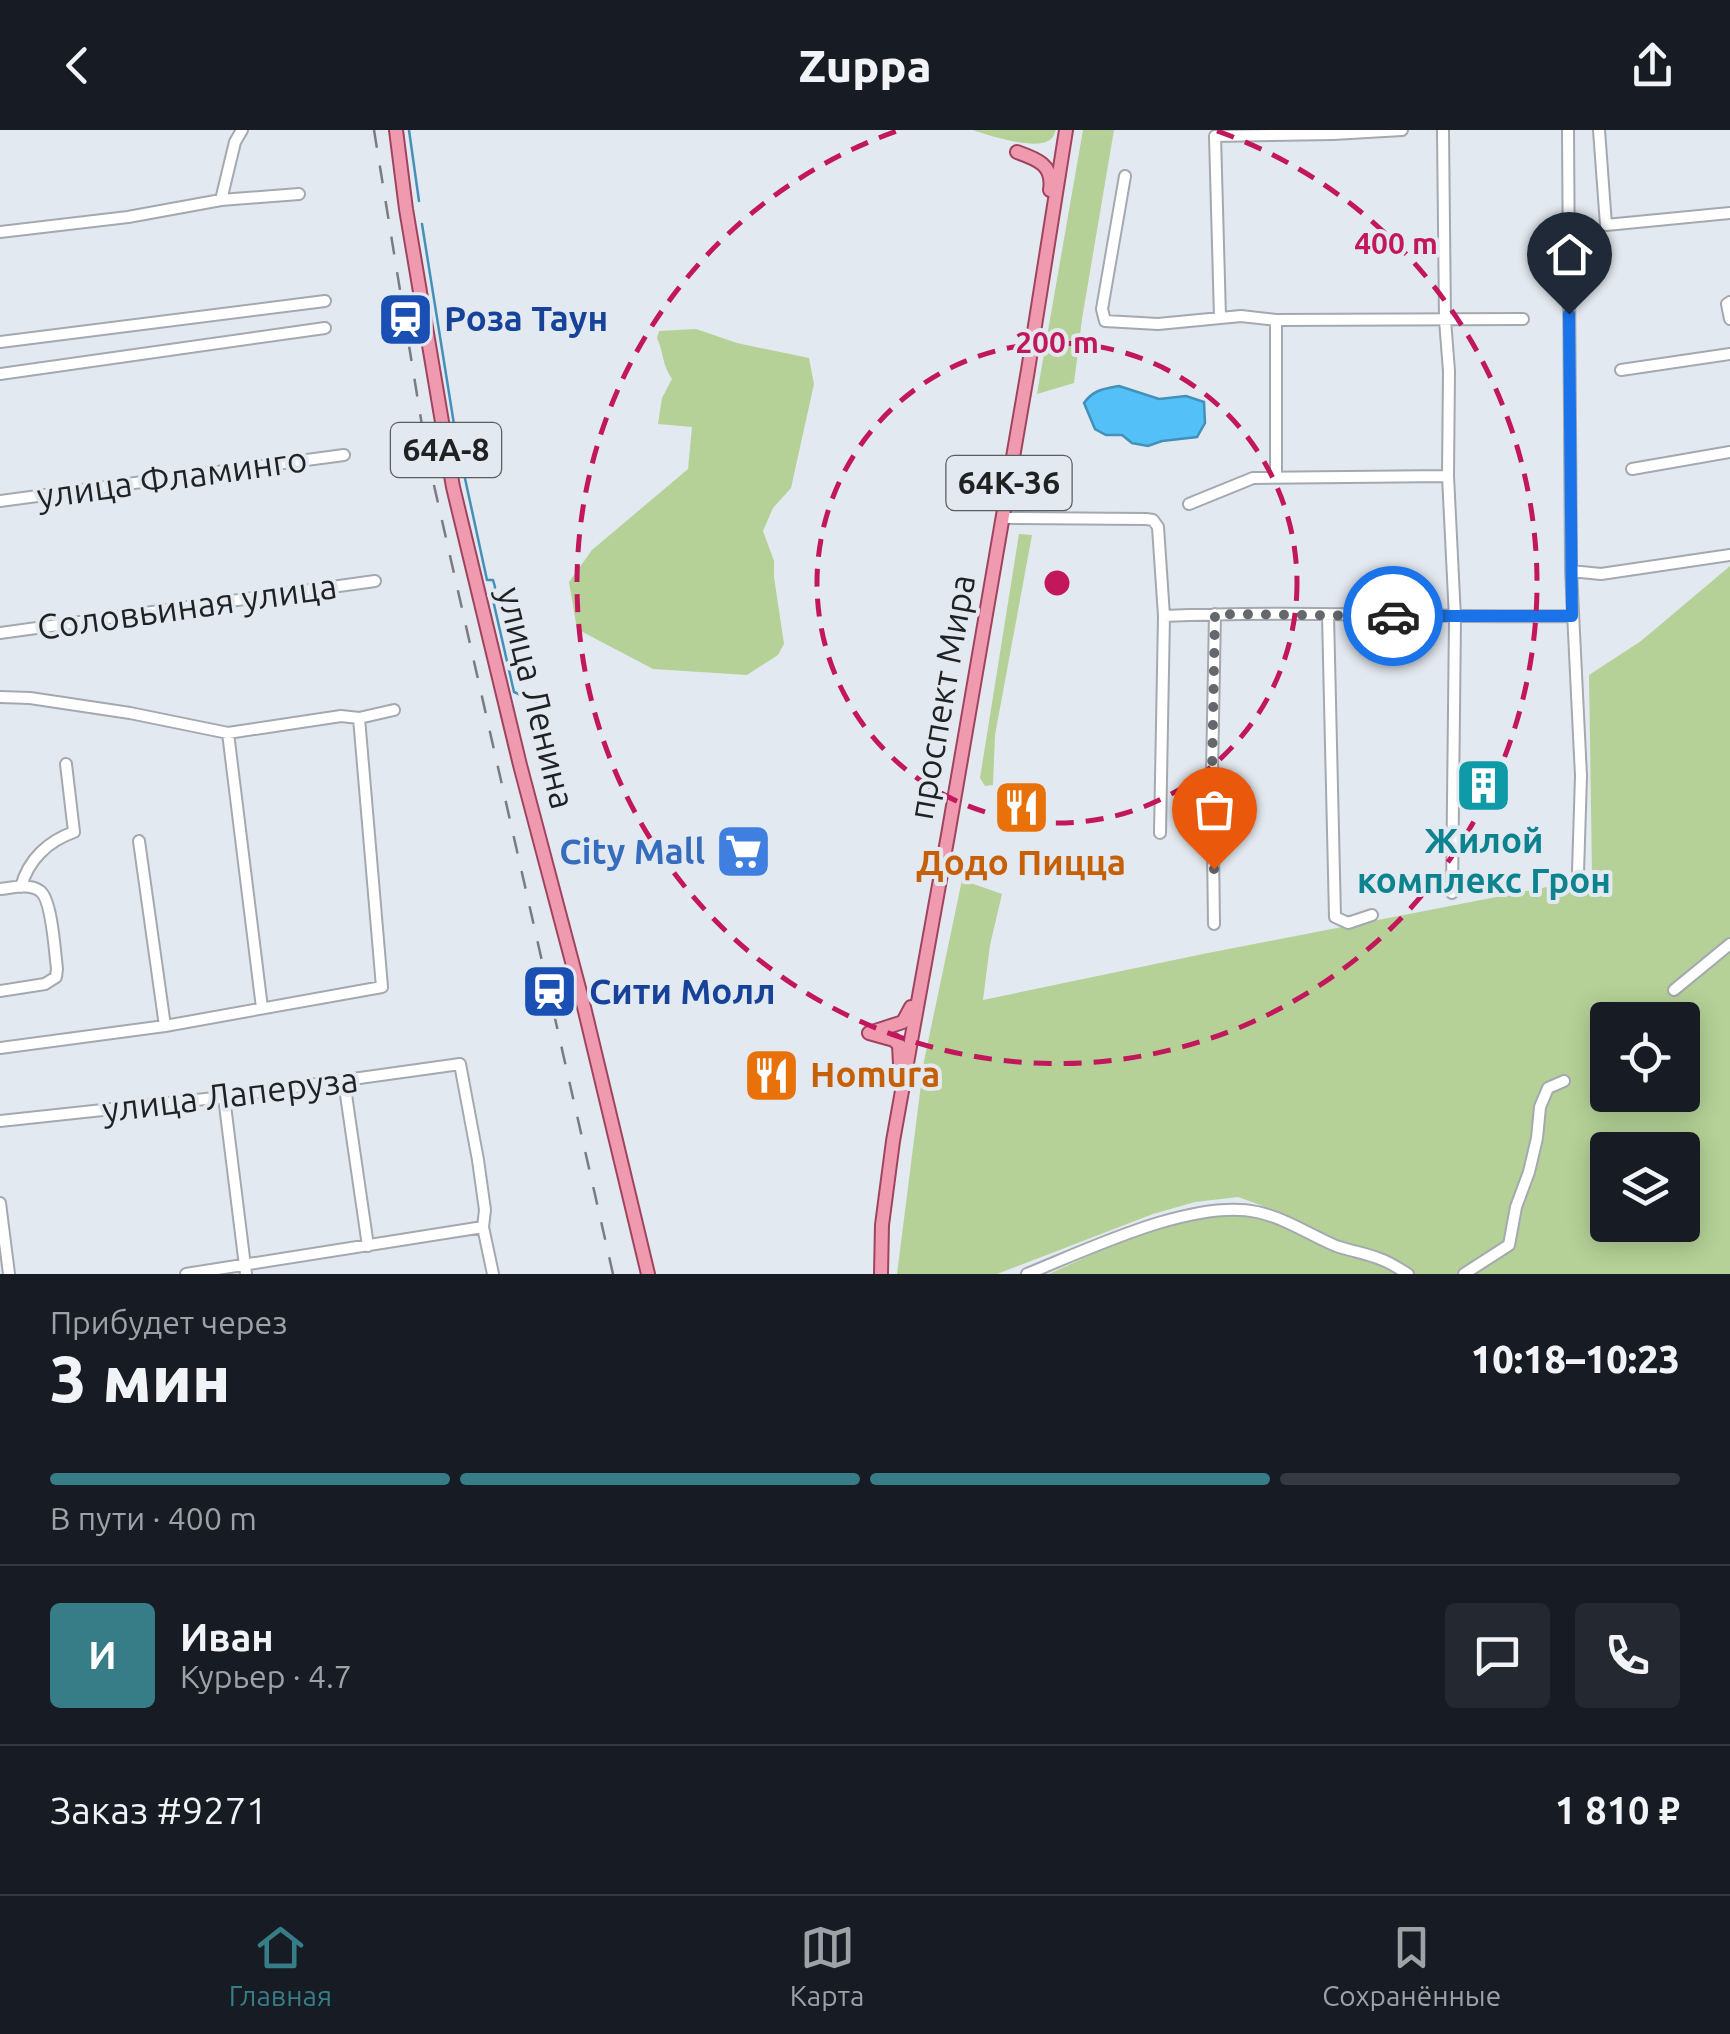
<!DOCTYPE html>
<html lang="ru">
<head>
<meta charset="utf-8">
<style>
  body { margin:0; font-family:Ubuntu,sans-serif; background:#242831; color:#f1f3f6; height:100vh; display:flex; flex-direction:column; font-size:38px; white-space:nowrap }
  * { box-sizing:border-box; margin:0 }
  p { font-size:32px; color:#9ea1a6 }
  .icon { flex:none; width:55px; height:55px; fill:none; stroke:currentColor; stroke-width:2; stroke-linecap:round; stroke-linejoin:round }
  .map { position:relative; height:1144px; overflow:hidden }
  .side { display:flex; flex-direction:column; background:#171b24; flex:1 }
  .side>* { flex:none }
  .controls { position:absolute; left:1590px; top:872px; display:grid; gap:20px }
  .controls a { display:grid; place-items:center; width:110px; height:110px; border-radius:10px; background:#171b24; box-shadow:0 5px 25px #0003; font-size:50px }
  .pin { position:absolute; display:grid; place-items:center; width:85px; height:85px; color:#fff; margin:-102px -42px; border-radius:50% 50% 50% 0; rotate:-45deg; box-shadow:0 0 10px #0007 }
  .pin .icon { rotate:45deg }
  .courier { position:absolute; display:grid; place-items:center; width:100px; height:100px; margin:-50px; border:8px solid #1a73e8; border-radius:50%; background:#fff; color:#222; box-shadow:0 2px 12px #0007 }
  .summary em { font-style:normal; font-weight:800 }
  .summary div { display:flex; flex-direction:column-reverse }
  .summary { display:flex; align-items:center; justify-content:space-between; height:170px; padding:0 50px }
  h1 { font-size:65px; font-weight:800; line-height:75px }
  .bar { display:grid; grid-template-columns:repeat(4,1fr); gap:15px 10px; align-content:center; height:120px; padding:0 50px }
  .bar i { height:12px; border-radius:8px; background:#363941 }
  .bar .current { background:#367d87 }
  .bar p { grid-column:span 4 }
  .line { display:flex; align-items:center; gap:25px; padding:0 50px; border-top:2px solid #363941 }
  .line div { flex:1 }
  .round { display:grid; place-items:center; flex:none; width:105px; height:105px; border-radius:10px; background:#242831 }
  header { display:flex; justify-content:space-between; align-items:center; height:130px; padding:0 50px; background:#171b24; font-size:45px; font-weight:800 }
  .tab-bar { display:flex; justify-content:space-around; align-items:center; height:140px; border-top:2px solid #363941; background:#171b24; font-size:28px; color:#9ea1a6 }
  .tab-bar a { display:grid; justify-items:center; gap:5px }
  .tab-bar .current { color:#367d87 }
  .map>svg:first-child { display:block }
  .green { fill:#b5d197; fill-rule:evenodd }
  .water { fill:#53c0f8; stroke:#4390b8; stroke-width:2.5 }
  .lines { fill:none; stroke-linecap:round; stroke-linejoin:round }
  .stream { stroke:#4390b8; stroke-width:2.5 }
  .minor-casing { stroke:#a3a9af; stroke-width:14 }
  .major-casing { stroke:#a0445d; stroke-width:16 }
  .minor { stroke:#fff; stroke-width:10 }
  .major { stroke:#f09ab0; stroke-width:12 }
  .rail { stroke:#797d81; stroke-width:2.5; stroke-dasharray:18 18; stroke-linecap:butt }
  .done { stroke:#64676b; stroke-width:10; stroke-dasharray:0 18 }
  .route { stroke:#1a73e8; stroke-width:12 }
  .ring { fill:none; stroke:#c2185b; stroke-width:5; stroke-dasharray:18 12 }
  .labels { text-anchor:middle; stroke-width:8; stroke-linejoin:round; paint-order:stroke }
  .shield { fill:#e3e9f0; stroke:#5a5d60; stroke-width:2.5 }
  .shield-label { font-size:32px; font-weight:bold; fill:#1f2123 }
  .transit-label { font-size:35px; font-weight:bold; fill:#164399; stroke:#e3e9f0; text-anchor:start }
  .street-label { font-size:35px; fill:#1f2123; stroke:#e3e9f0 }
  .culture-label { font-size:35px; font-weight:bold; fill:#0d838f; stroke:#e3e9f0 }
  .shop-label { font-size:35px; font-weight:bold; fill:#366cbe; stroke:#e3e9f0; text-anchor:end }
  .food-label { font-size:35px; font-weight:bold; fill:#c56008; stroke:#e3e9f0 }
  .centre { fill:#c2185b; stroke:#e3e9f0; stroke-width:5 }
  .ring-label { font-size:30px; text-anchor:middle; font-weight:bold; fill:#c2185b; stroke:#e3e9f0; stroke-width:8; stroke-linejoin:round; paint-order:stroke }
</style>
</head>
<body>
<header><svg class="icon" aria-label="back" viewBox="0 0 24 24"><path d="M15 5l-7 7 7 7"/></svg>Zuppa<svg class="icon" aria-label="share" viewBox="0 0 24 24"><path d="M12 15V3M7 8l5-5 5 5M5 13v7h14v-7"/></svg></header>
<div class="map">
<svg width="1730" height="1144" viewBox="0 0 1730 1144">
  <rect width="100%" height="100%" fill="#e3e9f0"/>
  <!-- green -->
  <path class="green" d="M973 0H1056C1053 6 1053 9 1046 12 1029 18 990 6 973 0Z
    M1083 0H1114L1082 189 1074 253 1037 264Z
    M696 199 737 213 809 228 814 254 791 358 773 378 763 401 774 431V447L784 514 778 525 747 545 653 539 577 499 569 452 592 420 688 339 692 297 658 294 662 268 672 249C662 234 664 224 657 208L659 201Z
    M1019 404 1032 405 995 605 993 655 985 656 980 648Z
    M1730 436V1144H1049L1110 1116 1182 1090 1233 1081 1306 1101 1301 1094 1277 1081 1238 1067 1195 1072 1153 1084 997 1144H897L924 931 962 750 1002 764 990 815 983 870 1203 824 1568 753 1592 746 1589 545 1641 511ZM1608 890H1682V965H1608ZM1608 1020H1682V1095H1608Z"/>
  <!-- water -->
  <path class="water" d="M1119 256 1159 269 1186 266 1204 272 1205 293 1197 307 1162 311 1148 316 1132 313 1122 305H1106L1095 299 1084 273C1093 260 1103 259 1119 256Z"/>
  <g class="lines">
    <!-- stream -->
    <path class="stream" d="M409 0 419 71
      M422 94 457 313
      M461 330 487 450H493L495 457 493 470 514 562 540 573 543 583
      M546 602 547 623"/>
    <defs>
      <path id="minor" d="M1443 0 1445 190 1449 241 1448 346 1455 488 1452 763
        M1568 0 1571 441 1581 646 1578 742
        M1599 0 1606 95 1730 83
        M1125 46 1102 179 1105 191 1158 194 1241 186 1276 190 1523 189
        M221 70 235 12 242 0
        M0 102 128 87 221 70 299 64
        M1730 172 1727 174 1730 189
        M1220 187 1215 6 1333 4 1402 0
        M0 212 325 171
        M1621 240 1730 224
        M0 244 325 198
        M1632 339 1730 322
        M1276 347V190
        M0 371 344 325
        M1189 374 1253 348 1448 346
        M1003 388 1146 389 1153 390 1158 397 1164 486 1160 703
        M1571 441 1601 444 1730 425
        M1328 485 1335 787 1348 793 1372 785
        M1164 486C1300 480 1436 488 1572 486
        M0 503 375 451
        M0 567 30 568 130 583 228 603 341 586 359 588 394 580
        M228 603 262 878
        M139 711 165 896
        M21 757C28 730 48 711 74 702L66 634
        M0 759C12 758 29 753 40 761 52 769 55 824 57 839L56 847 45 854 0 861
        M1214 794 1212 643 1215 484
        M1674 860 1730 814
        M0 918 165 896 382 857 359 588
        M344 951 368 1116
        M224 967 246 1144
        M0 991 224 967 460 934 478 1030 485 1080 483 1097 493 1144
        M0 1073 9 1144
        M186 1144 483 1097
        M1027 1144C1087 1120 1193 1068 1257 1082 1285 1088 1310 1105 1336 1116 1350 1121 1366 1123 1380 1129 1390 1132 1399 1139 1408 1144
        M1464 1144 1509 1115 1516 1077 1529 1042 1537 1008 1540 977 1548 958 1564 951"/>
      <path id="major" d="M396 0 406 79 453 357 520 635 584 877 648 1144
        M1017 22C1037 29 1054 35 1050 60
        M869 903 903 892 911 877
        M869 903 894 910 899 915 900 934
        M881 1144 882 1095 893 1011 948 705 1028 240 1066 0"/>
    </defs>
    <!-- minor casing -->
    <use href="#minor" class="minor-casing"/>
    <!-- major casing -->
    <use href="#major" class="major-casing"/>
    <!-- minor -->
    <use href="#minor" class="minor"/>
    <!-- major -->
    <use href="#major" class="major"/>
    <!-- rail -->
    <path class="rail" d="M374 0 426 320 613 1144"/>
  </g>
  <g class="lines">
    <!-- done -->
    <path class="done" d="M1214 739 1212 643 1215 484 1393 486"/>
    <!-- route -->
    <path class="route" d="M1393 486H1572L1569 184"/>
  </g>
  <!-- distance rings -->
  <g class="ring">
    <circle cx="1057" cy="453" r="240"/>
    <path d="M1217 1A480 480 0 1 1 897 1"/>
  </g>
  <!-- icons -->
  <defs>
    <symbol id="station-square" viewBox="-11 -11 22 22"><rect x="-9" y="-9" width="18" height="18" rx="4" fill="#1a4fb4" stroke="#e3e9f0"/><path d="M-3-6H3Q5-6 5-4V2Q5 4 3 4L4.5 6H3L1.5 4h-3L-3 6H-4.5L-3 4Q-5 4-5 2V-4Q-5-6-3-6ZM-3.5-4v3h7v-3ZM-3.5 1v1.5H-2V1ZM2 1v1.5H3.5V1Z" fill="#fff"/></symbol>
    <symbol id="building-square" viewBox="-11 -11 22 22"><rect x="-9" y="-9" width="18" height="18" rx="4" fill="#0f9aa8" stroke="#e3e9f0"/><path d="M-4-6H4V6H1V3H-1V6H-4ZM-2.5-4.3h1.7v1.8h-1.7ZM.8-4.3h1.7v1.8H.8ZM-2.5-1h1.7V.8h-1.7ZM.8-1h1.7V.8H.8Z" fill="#fff"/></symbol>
    <symbol id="restaurant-square" viewBox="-11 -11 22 22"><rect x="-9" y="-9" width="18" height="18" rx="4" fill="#e8710a" stroke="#e3e9f0"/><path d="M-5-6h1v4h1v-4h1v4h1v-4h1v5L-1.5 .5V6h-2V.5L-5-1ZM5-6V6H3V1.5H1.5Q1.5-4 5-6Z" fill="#fff"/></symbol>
    <symbol id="supermarket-square" viewBox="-11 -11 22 22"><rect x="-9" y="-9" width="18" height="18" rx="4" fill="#3f7fe0" stroke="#e3e9f0"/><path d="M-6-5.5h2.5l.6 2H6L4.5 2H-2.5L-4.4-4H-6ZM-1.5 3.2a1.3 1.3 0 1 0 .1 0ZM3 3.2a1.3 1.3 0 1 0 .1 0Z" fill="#fff"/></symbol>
  </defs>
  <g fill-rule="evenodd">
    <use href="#station-square" x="374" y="158" width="63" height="63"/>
    <use href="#building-square" x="1452" y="624" width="63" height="63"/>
    <use href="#restaurant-square" x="990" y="646" width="63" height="63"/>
    <use href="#supermarket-square" x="712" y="690" width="63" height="63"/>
    <use href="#station-square" x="518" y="830" width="63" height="63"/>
    <use href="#restaurant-square" x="740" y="914" width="63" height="63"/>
  </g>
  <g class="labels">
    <!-- shield labels -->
    <g class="shield">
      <rect x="391" y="293" width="110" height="54" rx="8"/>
      <rect x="946.5" y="326" width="125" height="54" rx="8"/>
    </g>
    <g class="shield-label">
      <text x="446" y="331">64А-8</text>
      <text x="1009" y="364">64К-36</text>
    </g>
    <!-- transit labels -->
    <g class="transit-label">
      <text x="444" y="201">Роза Таун</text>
      <text x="589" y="874">Сити Молл</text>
    </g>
    <!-- street labels -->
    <g class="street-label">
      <text transform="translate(172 348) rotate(-8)" y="12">улица Фламинго</text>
      <text transform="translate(187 477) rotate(-8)" y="12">Соловьиная улица</text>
      <text transform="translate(942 567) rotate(-80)" y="12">проспект Мира</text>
      <text transform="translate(536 568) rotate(76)" y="12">улица Ленина</text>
      <text transform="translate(230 965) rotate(-7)" y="12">улица Лаперуза</text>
    </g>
    <!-- culture labels -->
    <g class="culture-label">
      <text x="1484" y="723">Жилой<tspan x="1484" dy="40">комплекс Грон</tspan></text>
    </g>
    <!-- shop labels -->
    <g class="shop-label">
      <text x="705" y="734">City Mall</text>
    </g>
    <!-- food labels -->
    <g class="food-label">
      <text x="1021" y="745">Додо Пицца</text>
      <text x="810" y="957" text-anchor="start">Homura</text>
    </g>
  </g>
  <circle cx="1057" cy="453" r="15" class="centre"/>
  <g class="ring-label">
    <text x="1396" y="124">400 m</text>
    <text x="1057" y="223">200 m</text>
  </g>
</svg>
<div class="controls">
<a><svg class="icon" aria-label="locate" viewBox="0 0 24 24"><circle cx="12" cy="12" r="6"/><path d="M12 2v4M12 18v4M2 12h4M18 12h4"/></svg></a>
<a><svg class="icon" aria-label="layers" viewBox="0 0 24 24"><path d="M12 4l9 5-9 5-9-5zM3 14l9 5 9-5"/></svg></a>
</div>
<div class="pin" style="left:1214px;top:739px;background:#ea580c"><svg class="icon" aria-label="bag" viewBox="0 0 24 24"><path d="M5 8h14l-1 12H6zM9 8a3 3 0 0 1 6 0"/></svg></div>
<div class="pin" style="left:1569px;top:184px;background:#1f2937"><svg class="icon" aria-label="home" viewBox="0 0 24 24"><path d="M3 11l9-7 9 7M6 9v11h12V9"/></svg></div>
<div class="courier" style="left:1393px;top:486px"><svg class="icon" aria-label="car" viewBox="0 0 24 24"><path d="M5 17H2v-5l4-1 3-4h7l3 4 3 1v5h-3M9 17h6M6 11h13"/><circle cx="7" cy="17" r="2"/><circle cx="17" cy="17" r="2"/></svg></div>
</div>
<section class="side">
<div class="summary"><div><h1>3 мин</h1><p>Прибудет через</p></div><em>10:18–10:23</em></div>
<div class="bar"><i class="current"></i><i class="current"></i><i class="current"></i><i></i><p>В пути · 400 m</p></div>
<div class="line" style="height:180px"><b class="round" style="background:#367d87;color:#fff">И</b><div><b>Иван</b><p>Курьер · 4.7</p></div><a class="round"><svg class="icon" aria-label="chat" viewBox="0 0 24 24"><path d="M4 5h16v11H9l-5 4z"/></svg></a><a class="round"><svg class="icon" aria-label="phone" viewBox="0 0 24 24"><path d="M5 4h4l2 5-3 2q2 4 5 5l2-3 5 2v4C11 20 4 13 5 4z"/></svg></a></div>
<div class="line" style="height:130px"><div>Заказ #9271</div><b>1 810 ₽</b></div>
</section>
<nav class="tab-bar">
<a class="current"><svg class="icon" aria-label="home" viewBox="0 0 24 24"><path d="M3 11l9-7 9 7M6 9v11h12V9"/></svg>Главная</a>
<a><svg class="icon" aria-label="map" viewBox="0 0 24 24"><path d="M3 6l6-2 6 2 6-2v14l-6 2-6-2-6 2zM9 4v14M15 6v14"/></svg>Карта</a>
<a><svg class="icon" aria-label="saved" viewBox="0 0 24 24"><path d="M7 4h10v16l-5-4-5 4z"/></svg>Сохранённые</a>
</nav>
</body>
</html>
